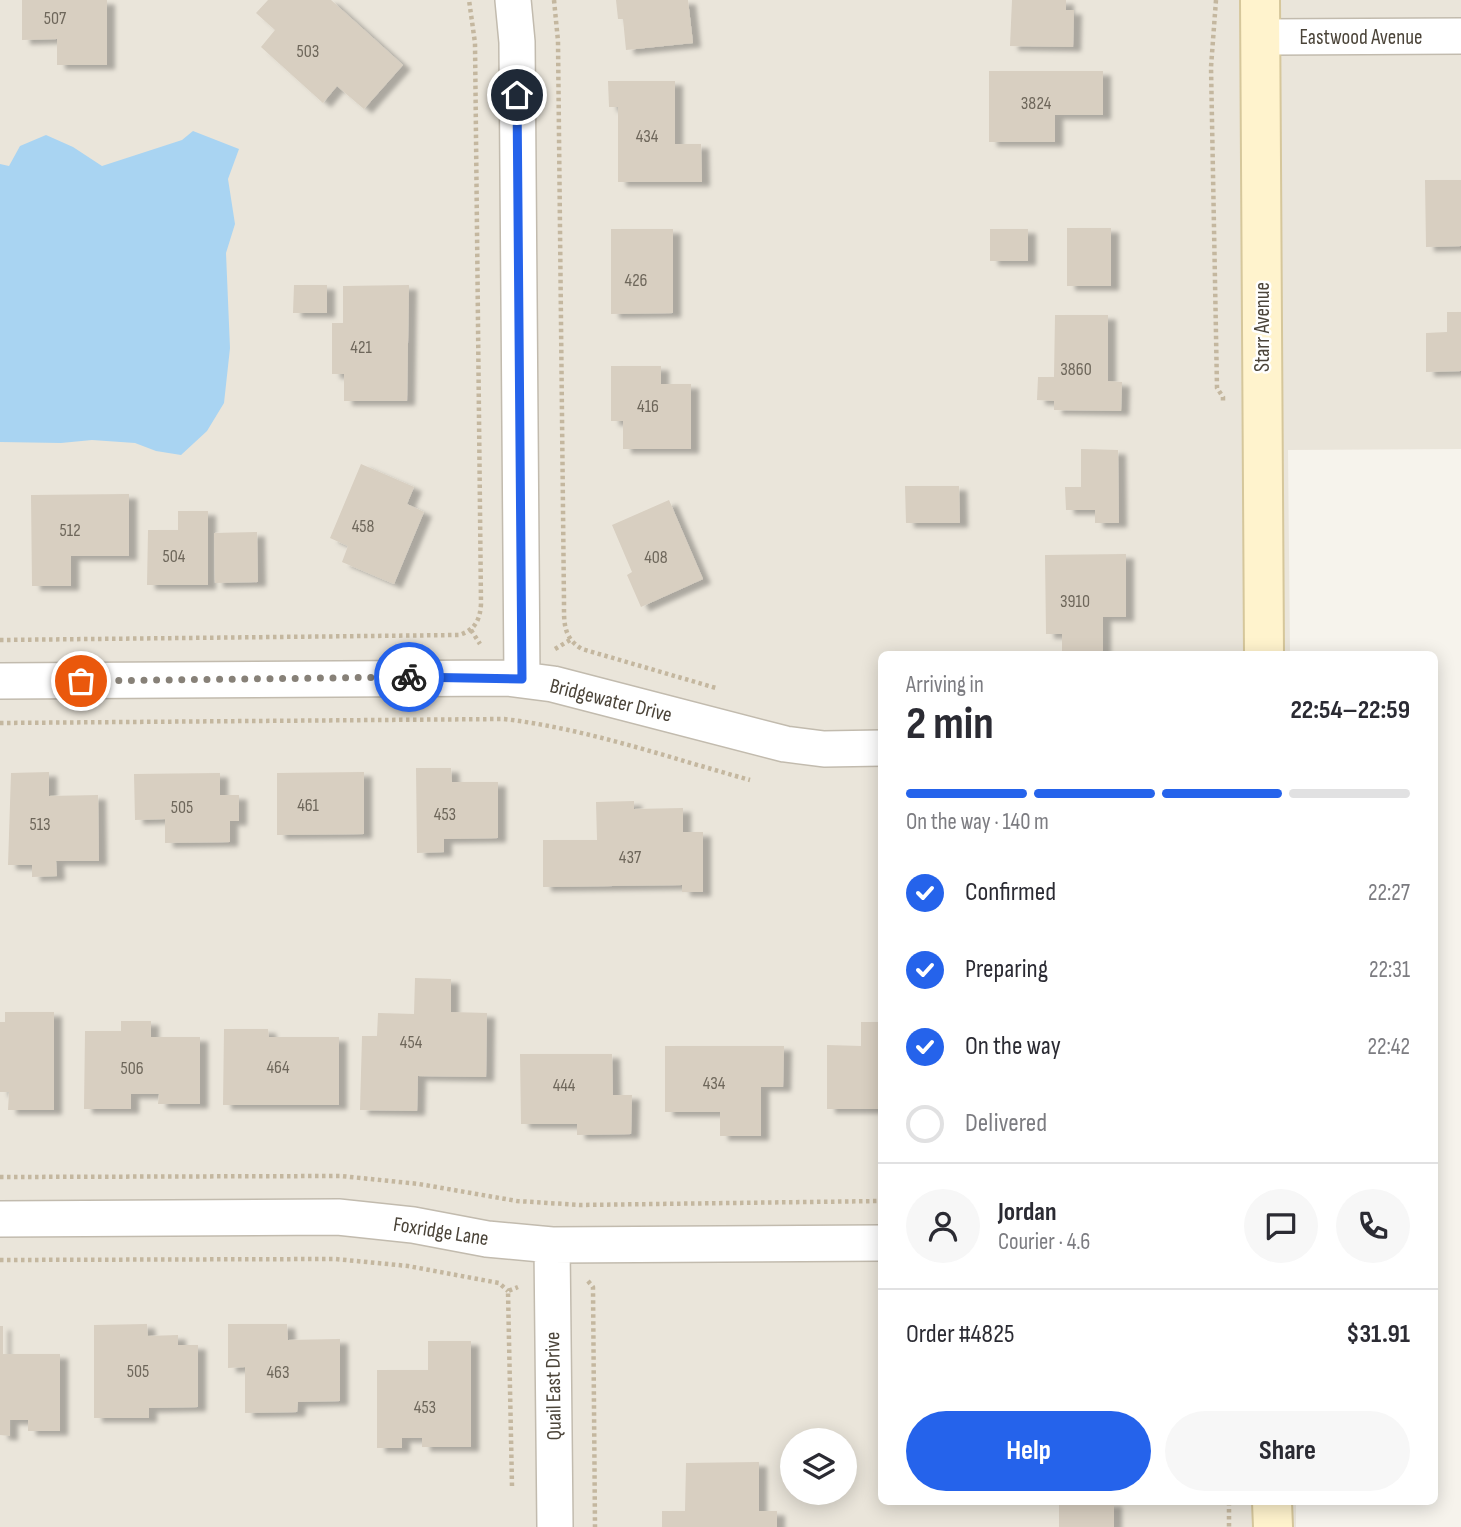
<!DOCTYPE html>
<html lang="en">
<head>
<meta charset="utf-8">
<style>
  body { margin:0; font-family:"Sofia Sans Condensed",sans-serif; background:#f7f7f7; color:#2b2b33; height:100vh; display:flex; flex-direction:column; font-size:26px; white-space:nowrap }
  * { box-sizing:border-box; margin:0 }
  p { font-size:23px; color:#7c7c81 }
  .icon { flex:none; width:38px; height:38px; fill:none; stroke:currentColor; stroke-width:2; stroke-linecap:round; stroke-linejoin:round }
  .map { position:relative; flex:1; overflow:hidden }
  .drawer { position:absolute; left:878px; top:651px; width:560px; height:854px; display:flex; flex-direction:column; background:#fff; border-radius:10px; box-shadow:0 4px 18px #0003 }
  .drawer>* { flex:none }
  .buttons { position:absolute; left:780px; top:1428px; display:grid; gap:14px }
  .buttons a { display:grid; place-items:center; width:77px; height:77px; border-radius:50%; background:#fff; box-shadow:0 4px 18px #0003; font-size:35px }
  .pin { position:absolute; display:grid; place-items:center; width:60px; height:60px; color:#fff; margin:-30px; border:4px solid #fff; border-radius:50%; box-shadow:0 2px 7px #0007 }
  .courier { position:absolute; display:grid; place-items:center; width:70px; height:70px; margin:-35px; border:5px solid #2563eb; border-radius:50%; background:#fff; color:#222; box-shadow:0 2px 9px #0007 }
  .headline em { font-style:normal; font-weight:700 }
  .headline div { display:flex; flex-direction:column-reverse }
  .headline { display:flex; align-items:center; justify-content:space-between; height:119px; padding:0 28px }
  h1 { font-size:46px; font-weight:700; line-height:52px }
  .bar { display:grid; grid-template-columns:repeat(4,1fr); gap:10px 7px; align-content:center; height:84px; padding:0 28px }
  .bar i { height:9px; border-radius:5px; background:#e1e1e2 }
  .bar .selected { background:#2563eb }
  .bar p { grid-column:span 4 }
  .line { display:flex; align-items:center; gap:18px; padding:0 28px; border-top:2px solid #e1e1e2 }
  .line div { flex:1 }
  .round { display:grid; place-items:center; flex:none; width:74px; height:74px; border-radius:37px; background:#f7f7f7 }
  ol { padding:0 28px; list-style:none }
  li { display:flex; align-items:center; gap:21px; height:77px }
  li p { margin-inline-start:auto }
  li .icon { padding:7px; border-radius:50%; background:#2563eb; color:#fff; stroke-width:4 }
  li:last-child { color:#7c7c81 }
  li i { width:38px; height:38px; border:4px solid #e1e1e2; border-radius:50% }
  .button { display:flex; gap:14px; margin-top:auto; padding:14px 28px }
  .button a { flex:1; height:80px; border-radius:42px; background:#2563eb; color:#fff; font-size:28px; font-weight:700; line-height:80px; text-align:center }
  .button a+a { background:#f7f7f7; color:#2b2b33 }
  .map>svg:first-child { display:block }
  .residential { fill:#eae5da; fill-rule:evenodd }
  .water { fill:#a9d4f2 }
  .building { fill:#d8cfc1; filter:url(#shadow) }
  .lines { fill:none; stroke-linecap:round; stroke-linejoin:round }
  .street-casing { stroke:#c2bbae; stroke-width:38 }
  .secondary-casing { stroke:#d6c79b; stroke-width:42 }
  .path { stroke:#c4b79f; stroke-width:4.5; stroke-dasharray:3.5 3.5; stroke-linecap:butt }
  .street { stroke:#fff; stroke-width:35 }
  .secondary { stroke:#fff3cd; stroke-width:38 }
  .done { stroke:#878178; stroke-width:7; stroke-dasharray:0 12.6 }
  .route { stroke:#2563eb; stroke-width:9 }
  .labels { text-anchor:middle; stroke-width:5; stroke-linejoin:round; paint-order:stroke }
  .number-label { font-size:18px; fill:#6e675b }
  .street-label { font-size:21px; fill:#4b4439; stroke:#fff }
</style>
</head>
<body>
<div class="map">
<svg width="1461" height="1527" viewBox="0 0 1461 1527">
  <defs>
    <filter id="shadow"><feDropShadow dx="8" dy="4.5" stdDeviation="2" flood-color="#0004"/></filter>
  </defs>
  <rect width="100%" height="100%" fill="#f6f3ec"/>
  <!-- residential -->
  <path class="residential" d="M0 0H1461V449L1288 450 1290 654H882V1502H1296V1527H0ZM793 1440H845V1493H793Z"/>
  <!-- water -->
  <path class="water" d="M193 131 239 149 228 179 235 224 226 253 230 348 224 403 207 431 181 455 156 451 135 443 92 440 61 443 0 442V164L9 166 20 146 46 135 73 147 102 166 182 140Z"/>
  <!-- building -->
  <path class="building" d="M22 0H107V65H57V39L22 40Z
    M268 0H331L403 65 364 109 337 86 323 103 261 47 275 30 256 13Z
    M616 0H688L693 43 626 50 623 19H618Z
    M1012 0H1066V10H1074L1073 47 1010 46Z
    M989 71H1103V115H1055V142H989Z
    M608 81H675V144H701L702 182H618V107H609Z
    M1425 180H1461V246L1426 247Z
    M1067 228H1111V286H1067Z
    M611 229H673V313L611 314Z
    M990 229H1028V261H990Z
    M294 285H327V313H293Z
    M409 285 407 401H344V374H332V323H343V286Z
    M1447 312H1461V371L1426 372V333L1447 332Z
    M1055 315H1108V381L1122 382 1121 411 1054 410V401L1037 400 1038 377H1054Z
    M611 366H661V384H691V449H623V421H611Z
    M1081 449 1118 450 1119 523H1095V510H1066L1065 487H1081Z
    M361 464 414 487 407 504 424 512 394 584 342 562 348 546 330 538Z
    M905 486H959L960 523H906Z
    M129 494V556H71V586H32L31 495Z
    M669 500 703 579 641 607 627 575 632 572 612 525Z
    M178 511H208V585H147L148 530H178Z
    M257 532 258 582 215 583 214 533Z
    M1126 554V617H1103V654H1062V634H1046L1045 555Z
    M416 768H451L452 782H498V838L444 839V852L417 853Z
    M49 772V796L98 795 99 861H56L57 876 32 877V865H8L11 773Z
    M364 772V834L277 835V773Z
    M220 773V795H239V821H230V842L165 843V819L135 820 134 774Z
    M634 801V809L683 808V832H703V892H682V885L543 887V840H597L596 802Z
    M415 978 451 979V1012L487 1013 486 1077 418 1076 417 1111 360 1110 362 1036H377L378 1013 414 1014Z
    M5 1012H54V1110H8L9 1092H0V1022H5Z
    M121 1021H151V1037H200V1104H158L159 1094H131V1109H84L85 1031H121Z
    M861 1022H882V1109H827V1045L861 1046Z
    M224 1029H268L269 1037H339V1105H223Z
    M665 1046H784L783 1087H761V1136H720V1112H665Z
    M520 1054H612L613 1095H632L631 1134 577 1135V1124H521Z
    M147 1324 148 1336 178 1335V1345H198V1407L149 1408V1418H94V1325Z
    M228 1324H287L288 1340 340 1339V1401L298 1402 297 1412 245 1413V1367L228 1368Z
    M0 1326H3V1354H60V1431H28V1420H10V1436L0 1435Z
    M428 1341H471V1447H422V1438H402V1448H377V1370H428Z
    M759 1462V1511H777V1527H662V1511H685L686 1463Z
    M1059 1502H1114V1527H1059Z"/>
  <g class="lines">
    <defs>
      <path id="street" d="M513 0 517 42 522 679
        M1261 37 1461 36
        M0 681 507 678 553 684 785 744 824 749 882 748
        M0 1219 338 1217 413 1225 487 1239 552 1245 882 1243
        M552 1245 555 1527"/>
      <path id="secondary" d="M1260 0 1264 654
        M1272 1502 1273 1527"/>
    </defs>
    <!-- street casing -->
    <use href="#street" class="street-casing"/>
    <!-- secondary casing -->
    <use href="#secondary" class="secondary-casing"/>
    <!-- path -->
    <path class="path" d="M554 0 558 41 564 603C564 622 563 638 582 649L716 688
      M1216 0 1211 67 1217 388 1223 397V402
      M471 630 480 644
      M0 640 459 635C475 630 480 620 481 604L475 43 469 0
      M555 649 570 640
      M0 723 504 719C588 729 670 758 750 780
      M0 1177 341 1176 419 1184 517 1201 580 1205 882 1201
      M0 1260 335 1259 408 1266 499 1283 508 1291
      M588 1281 593 1287 595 1527
      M512 1486 508 1291 518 1287
      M1229 1502V1527"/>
    <!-- street -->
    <use href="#street" class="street"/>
    <!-- secondary -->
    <use href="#secondary" class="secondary"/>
  </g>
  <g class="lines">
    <!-- done -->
    <path class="done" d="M81 681 409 677"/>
    <!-- route -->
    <path class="route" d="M409 677 522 679 517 95"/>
  </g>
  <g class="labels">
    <!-- number labels -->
    <g class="number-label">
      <text x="55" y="24">507</text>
      <text x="308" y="57">503</text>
      <text x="1036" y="109">3824</text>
      <text x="647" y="142">434</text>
      <text x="636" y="286">426</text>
      <text x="361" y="353">421</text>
      <text x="1076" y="375">3860</text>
      <text x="648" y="412">416</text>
      <text x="363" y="532">458</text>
      <text x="70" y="536">512</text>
      <text x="174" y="562">504</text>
      <text x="656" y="563">408</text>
      <text x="1075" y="607">3910</text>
      <text x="308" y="811">461</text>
      <text x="182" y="813">505</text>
      <text x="445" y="820">453</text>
      <text x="40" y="830">513</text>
      <text x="630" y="863">437</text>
      <text x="411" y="1048">454</text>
      <text x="278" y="1073">464</text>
      <text x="132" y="1074">506</text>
      <text x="714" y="1089">434</text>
      <text x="564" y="1091">444</text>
      <text x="138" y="1377">505</text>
      <text x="278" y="1378">463</text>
      <text x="425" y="1413">453</text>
    </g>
    <!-- street labels -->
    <g class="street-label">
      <text x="1361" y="44">Eastwood Avenue</text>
      <text transform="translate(1262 327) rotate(-90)" y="7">Starr Avenue</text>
      <text transform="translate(611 700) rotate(14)" y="7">Bridgewater Drive</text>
      <text transform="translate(441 1231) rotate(9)" y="7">Foxridge Lane</text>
      <text transform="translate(553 1386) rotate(-91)" y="7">Quail East Drive</text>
    </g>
  </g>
</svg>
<div class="buttons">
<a><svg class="icon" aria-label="layers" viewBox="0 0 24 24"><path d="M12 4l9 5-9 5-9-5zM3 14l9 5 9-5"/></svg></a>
</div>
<div class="pin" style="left:81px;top:681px;background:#ea580c"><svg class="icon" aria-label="bag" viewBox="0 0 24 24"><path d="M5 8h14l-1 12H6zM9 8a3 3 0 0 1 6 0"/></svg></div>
<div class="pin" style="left:517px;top:95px;background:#1f2937"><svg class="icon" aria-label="home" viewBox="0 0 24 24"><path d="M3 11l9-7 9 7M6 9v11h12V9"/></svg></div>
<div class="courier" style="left:409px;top:677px"><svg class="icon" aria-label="bike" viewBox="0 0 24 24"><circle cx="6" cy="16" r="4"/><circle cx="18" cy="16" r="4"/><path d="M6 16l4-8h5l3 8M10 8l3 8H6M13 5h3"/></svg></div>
<section class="drawer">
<div class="headline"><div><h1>2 min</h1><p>Arriving in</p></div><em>22:54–22:59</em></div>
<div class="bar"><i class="selected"></i><i class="selected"></i><i class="selected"></i><i></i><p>On the way · 140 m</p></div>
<ol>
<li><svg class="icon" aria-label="check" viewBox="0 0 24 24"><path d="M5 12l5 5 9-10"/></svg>Confirmed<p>22:27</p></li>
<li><svg class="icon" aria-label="check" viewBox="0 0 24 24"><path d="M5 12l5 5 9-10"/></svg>Preparing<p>22:31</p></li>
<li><svg class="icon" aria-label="check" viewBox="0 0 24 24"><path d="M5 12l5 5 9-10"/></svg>On the way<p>22:42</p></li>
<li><i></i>Delivered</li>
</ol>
<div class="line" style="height:126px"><a class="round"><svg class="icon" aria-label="person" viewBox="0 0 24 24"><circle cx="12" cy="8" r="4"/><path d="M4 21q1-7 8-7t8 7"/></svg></a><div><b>Jordan</b><p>Courier · 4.6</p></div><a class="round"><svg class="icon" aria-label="chat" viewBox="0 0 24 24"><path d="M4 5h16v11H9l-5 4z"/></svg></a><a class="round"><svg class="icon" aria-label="phone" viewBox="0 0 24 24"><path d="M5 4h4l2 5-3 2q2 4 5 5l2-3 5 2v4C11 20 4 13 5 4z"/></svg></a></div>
<div class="line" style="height:91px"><div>Order #4825</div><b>$31.91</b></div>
<div class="button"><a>Help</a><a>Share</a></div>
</section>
</div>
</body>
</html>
